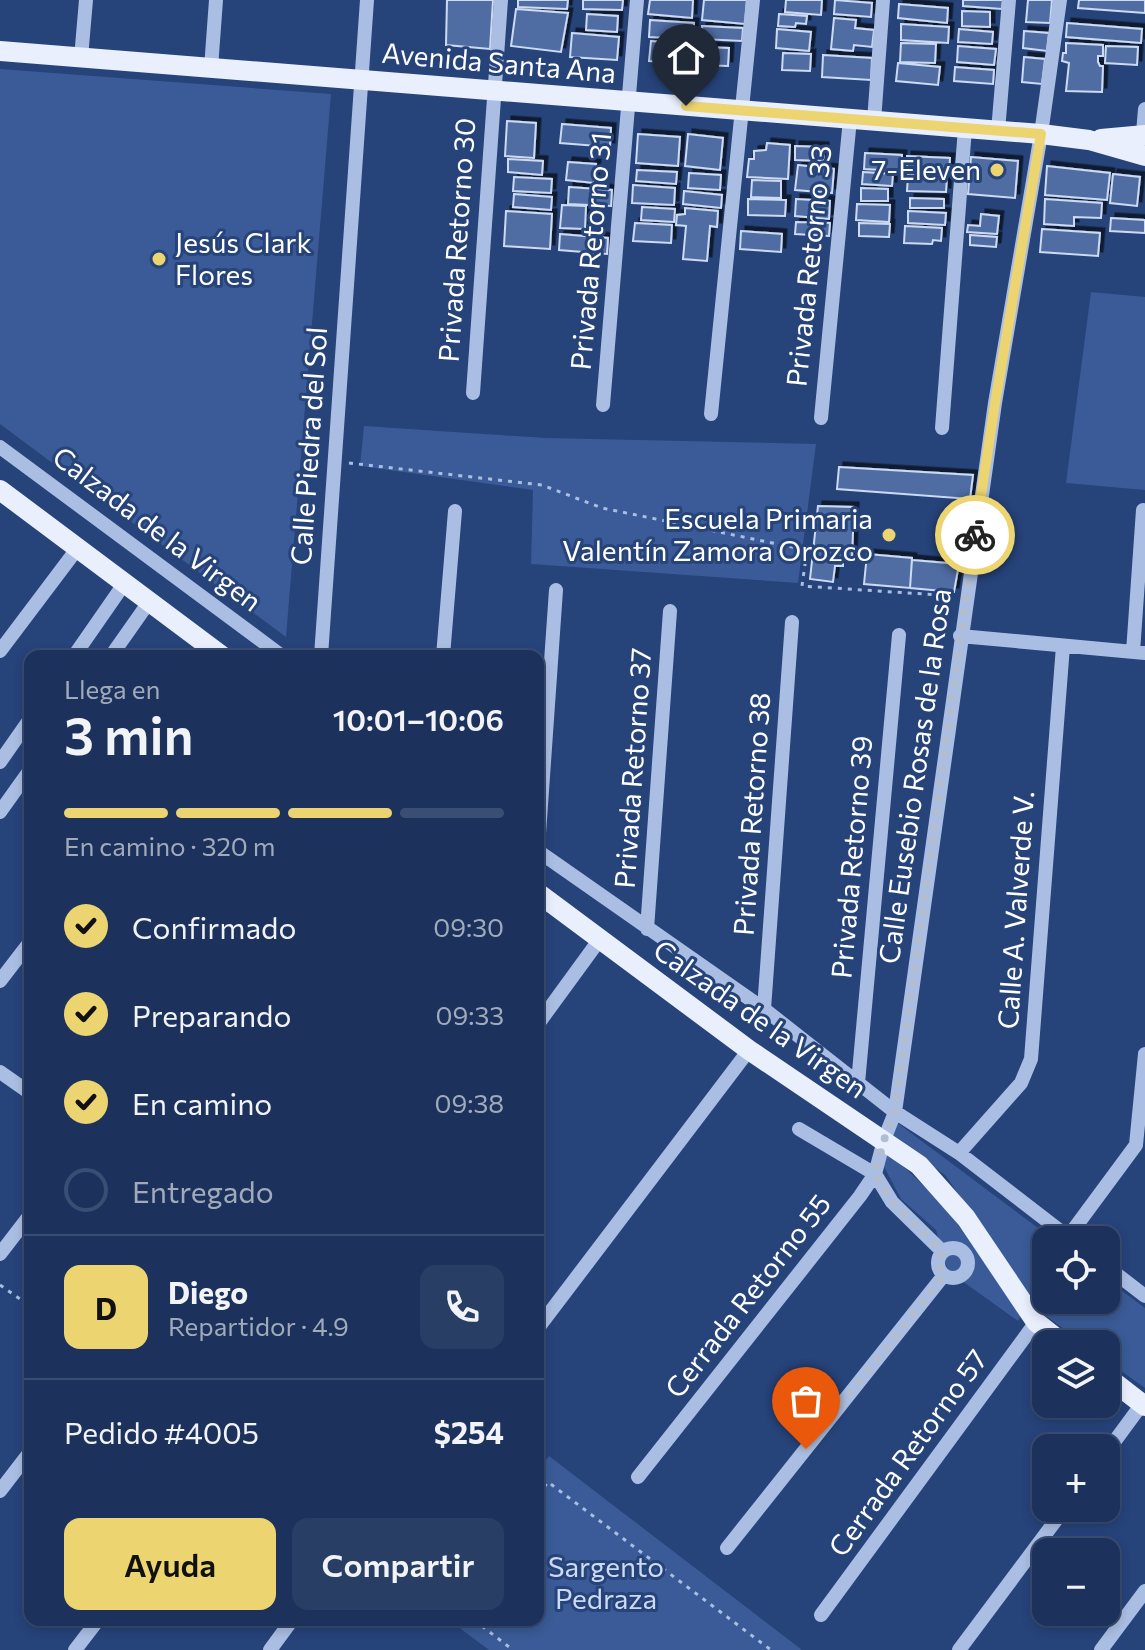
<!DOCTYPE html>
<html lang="es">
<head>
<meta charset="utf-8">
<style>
  body { margin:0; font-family:Commissioner,sans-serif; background:#293e65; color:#f1f3f6; height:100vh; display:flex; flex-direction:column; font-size:30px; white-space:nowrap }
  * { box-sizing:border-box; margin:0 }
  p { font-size:26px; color:#a0aabb }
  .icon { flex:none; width:44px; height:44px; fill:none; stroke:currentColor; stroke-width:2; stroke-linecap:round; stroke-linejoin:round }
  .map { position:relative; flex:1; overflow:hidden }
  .sheet { position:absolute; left:24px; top:650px; width:520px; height:976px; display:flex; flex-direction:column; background:#1c325c; border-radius:16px; box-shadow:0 4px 12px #0003,0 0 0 2px #3a4d72 }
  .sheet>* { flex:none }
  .controls { position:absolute; left:1032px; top:1226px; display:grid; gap:16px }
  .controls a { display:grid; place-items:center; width:88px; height:88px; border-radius:16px; background:#1c325c; box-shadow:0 4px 12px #0003,0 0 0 2px #3a4d72; font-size:40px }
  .pin { position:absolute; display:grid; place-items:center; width:68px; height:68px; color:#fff; margin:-82px -34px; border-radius:50% 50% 50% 0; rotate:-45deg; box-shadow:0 0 8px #0007 }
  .pin .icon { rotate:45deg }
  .courier { position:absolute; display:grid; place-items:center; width:80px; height:80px; margin:-40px; border:6px solid #ecd470; border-radius:50%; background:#fff; color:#222; box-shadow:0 2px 10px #0007 }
  .headline em { font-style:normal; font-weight:600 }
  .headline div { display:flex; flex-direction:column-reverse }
  .headline { display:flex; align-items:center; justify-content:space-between; height:136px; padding:0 40px }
  h1 { font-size:52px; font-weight:600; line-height:60px }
  .bar { display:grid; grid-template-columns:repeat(4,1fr); gap:12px 8px; align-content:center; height:96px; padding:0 40px }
  .bar i { height:10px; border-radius:6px; background:#3a4d72 }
  .bar .selected { background:#ecd470 }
  .bar p { grid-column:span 4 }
  .line { display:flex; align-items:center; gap:20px; padding:0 40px; border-top:2px solid #3a4d72 }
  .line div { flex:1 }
  .round { display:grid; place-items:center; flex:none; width:84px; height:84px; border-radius:16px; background:#293e65 }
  ol { padding:0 40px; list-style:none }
  li { display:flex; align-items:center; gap:24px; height:88px }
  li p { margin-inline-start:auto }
  li .icon { padding:8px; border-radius:50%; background:#ecd470; color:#111; stroke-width:4 }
  li:last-child { color:#a0aabb }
  li i { width:44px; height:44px; border:4px solid #3a4d72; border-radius:50% }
  .action { display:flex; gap:16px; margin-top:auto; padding:16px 40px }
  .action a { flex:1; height:92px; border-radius:16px; background:#ecd470; color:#111; font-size:32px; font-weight:600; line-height:92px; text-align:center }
  .action a+a { background:#293e65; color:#f1f3f6 }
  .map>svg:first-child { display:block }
  .green { fill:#3a5b97 }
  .building { fill:#4f6ca3; stroke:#ccdaf3; stroke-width:2; filter:url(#shadow) }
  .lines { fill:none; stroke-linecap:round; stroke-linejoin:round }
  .path { stroke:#aabee3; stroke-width:3; stroke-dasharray:4 6; stroke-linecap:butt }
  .minor { stroke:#aabee3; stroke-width:14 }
  .major { stroke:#e9effc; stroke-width:20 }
  .done { stroke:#b3bdd0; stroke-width:8; stroke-dasharray:0 14.4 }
  .route { stroke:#ecd470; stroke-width:10 }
  .poi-dot { fill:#ecd470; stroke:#26437a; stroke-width:3 }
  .labels { text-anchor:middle; stroke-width:6; stroke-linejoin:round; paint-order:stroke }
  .street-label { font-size:28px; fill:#fff; stroke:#26437a }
  .poi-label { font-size:28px; fill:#fff; stroke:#26437a; text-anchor:end }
  .park-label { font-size:28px; fill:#ccdaf3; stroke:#26437a }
</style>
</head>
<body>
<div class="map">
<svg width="1145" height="1650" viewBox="0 0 1145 1650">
  <defs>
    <filter id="shadow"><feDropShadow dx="4.5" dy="-4.5" stdDeviation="0" flood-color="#0009"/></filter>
  </defs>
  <rect width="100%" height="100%" fill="#26437a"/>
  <!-- green -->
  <path class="green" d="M0 69 331 94 286 637 0 424Z
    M1091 292 1145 297V490L1066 483Z
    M364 426 546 438 816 444 798 583 531 564 533 490 360 466Z
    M895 1121 1054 1240H1046V1300H1106V1279L1145 1308V1388L1106 1360V1344H1085L1043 1314 945 1175 887 1132Z
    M886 1150 946 1207 1021 1316 1018 1321 948 1271 936 1230 901 1199 881 1161Z
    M549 1456 802 1650H489L449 1620H538V1470Z"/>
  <!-- building -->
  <path class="building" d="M447 0H493L490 49 446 45Z
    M518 0H568L567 9 518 7Z
    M583 0H623L622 10 583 9Z
    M650 0H693L692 18 648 14Z
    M704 0H747L745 24 702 20Z
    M786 0H822L821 15 785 12Z
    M835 0 872 3 871 17 834 14Z
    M963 0H1003L1002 9 963 6Z
    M1028 0H1052L1050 23 1026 22Z
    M1079 0H1145V13L1078 8Z
    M899 4 948 8 947 23 898 18Z
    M516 9 568 13 561 52 511 46Z
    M962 11 990 12V27L962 26Z
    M587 14 618 16 617 32 586 30Z
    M779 14 807 16 806 24 796 23 795 27 778 26Z
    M834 18 856 20 855 28 874 30 872 47 854 45 853 51 831 49Z
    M650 20 694 23 693 39 649 37Z
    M1067 23 1142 29 1141 43 1066 37Z
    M901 24 949 27 948 43 901 40Z
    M702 26 743 28 742 41 702 39Z
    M777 29 811 32 809 51 776 48Z
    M959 29 993 32 992 44 958 42Z
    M1024 31 1049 33 1047 51 1023 48Z
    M572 33 619 37 617 60 570 57Z
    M651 41 678 43 677 63 649 61Z
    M901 43 936 44 935 63 900 62Z
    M1066 43 1103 45V56H1098V62L1100 66H1103L1102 92 1066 91 1069 63 1062 61 1063 53H1066Z
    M958 46 996 49 994 65 957 62Z
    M1106 46 1138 47 1137 65 1105 63Z
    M702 47 729 48 728 66 701 65Z
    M783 53 811 54 810 71 782 70Z
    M823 55 872 58 871 80 822 77Z
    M1024 57 1045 59 1042 84 1022 82Z
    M898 63 940 67 938 85 896 81Z
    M955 67 994 70 993 84 954 81Z
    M507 121 536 123 534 158 505 156Z
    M562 124 611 128 610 147 560 143Z
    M638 134 680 137 678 166 636 163Z
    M688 134 723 138 720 170 685 166Z
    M767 143 790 145 788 179 747 177 749 159H754V151L766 150Z
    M795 146 824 147V161L795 160Z
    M865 153 902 155 901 171 864 169Z
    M907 156 950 158 949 173 907 171Z
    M971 157 1018 161 1015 198 968 194Z
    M508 159 543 161 542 175 508 172Z
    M568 162 596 164 594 183 566 180Z
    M798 165 834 169 832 193 795 190Z
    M1047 166 1110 173 1107 200 1045 195Z
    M637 170 677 172 676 184 636 181Z
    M863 172 893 174 892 186 862 184Z
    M689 173 721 175 720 190 688 188Z
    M1113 174 1140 177 1137 206 1110 203Z
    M908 175 947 176 946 192 907 191Z
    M514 177 552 179 551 193 513 191Z
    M752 180 781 181V198L751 197Z
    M633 185 675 188 674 205 632 203Z
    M569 187 612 190 611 206 568 204Z
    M861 188 888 189V201H861Z
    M684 191 722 195 721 208 683 204Z
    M514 194 552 197 551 210 513 207Z
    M910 198 944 199V208H910Z
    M748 199 786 200 785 216 748 215Z
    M796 199 830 201 829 219 795 216Z
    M1045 199 1102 203 1101 218 1074 217V226L1044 224Z
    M857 204 890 205 889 222 856 220Z
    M562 205 586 206 585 229 560 228Z
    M642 207 675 209 674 222 641 220Z
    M685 208 718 211 717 227 710 226 707 261 683 259 686 226 676 225 677 215 685 214Z
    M506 211 552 214 550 249 504 246Z
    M908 211 946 213 945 225 908 223Z
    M981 214 999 216 997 234 967 232 968 225 980 226Z
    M1111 218 1145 220V233L1110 231Z
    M796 222 830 223 829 236 795 234Z
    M635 223 672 225 671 243 633 241Z
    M859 223 890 224 889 237 859 236Z
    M905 226 942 228 941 241 933 240 932 244 904 243Z
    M1042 229 1100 233 1098 256 1040 252Z
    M741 231 782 234 781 252 740 249Z
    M560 234 608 238 607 254 559 250Z
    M970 235 997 237 996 247 970 245Z
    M839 467 973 475 970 499 837 489Z
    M818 506 854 507 852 558H843V566H835L833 582 810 579Z
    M867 554 912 558 910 588 864 584Z
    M912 560 959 564 954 592 910 588Z"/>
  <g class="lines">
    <!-- path -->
    <path class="path" d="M349 463 542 485 602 508 807 550 802 586 954 596
      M0 1285 30 1306
      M538 1495 548 1482 771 1650
      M474 1620 513 1650"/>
    <!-- minor -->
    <path class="minor" d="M81 58 86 0
      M211 68 216 0
      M874 121 883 0
      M998 131 1009 0
      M1142 145 1145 109
      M473 393 501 0
      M603 405 637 0
      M711 414 753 0
      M821 418 850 119
      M942 428 965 128
      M0 447 282 656
      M960 636 1145 653
      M0 651 77 549
      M1133 652 1143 510
      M74 656 124 584
      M111 656 149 602
      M321 656 367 0
      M443 656 455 511
      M0 762 30 719
      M0 812 30 770
      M538 848 556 590
      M538 851 764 1009 895 1112 959 1153 1072 1240
      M647 929 670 611
      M0 981 30 942
      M764 1009 792 622
      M538 1024 600 939
      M0 1072 30 1093
      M858 1083 899 635
      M799 1129 875 1174 892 1202 943 1252
      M959 1153 1021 1083 1031 1059 1063 646
      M1068 1237 1136 1145 1145 1054
      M938 1263a15 15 0 1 1 30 0a15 15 0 1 1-30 0Z
      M0 1254 30 1215
      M1106 1266 1145 1296
      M538 1328 749 1050
      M1106 1453 1142 1404
      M638 1477 860 1196 875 1174 884 1140 895 1112 995 403 1041 134 1060 0
      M0 1491 30 1452
      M727 1548 944 1275
      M821 1615 1036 1322
      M75 1650 98 1620
      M270 1650 292 1620
      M959 1650 1065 1508
      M1101 1650 1145 1591"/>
    <!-- major -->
    <path class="major" d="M0 51 1041 134 1089 140 1145 156
      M1101 139 1145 135
      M0 490 222 656
      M538 893 749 1050 919 1165 966 1218 1036 1322 1064 1344
      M1106 1376 1145 1406"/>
  </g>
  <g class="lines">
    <!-- done -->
    <path class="done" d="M806 1449 944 1275 938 1264 943 1252 892 1202 875 1174 884 1140 895 1112 975 535"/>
    <!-- route -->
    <path class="route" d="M686 106 1041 134 995 403 975 535"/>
  </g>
  <!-- markers -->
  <g class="poi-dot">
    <circle cx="997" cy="170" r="8"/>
    <circle cx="159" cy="259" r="8"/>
    <circle cx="889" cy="535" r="8"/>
  </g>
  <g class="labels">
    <!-- street labels -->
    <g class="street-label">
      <text transform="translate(499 63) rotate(5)" y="10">Avenida Santa Ana</text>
      <text transform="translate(457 240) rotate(-86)" y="10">Privada Retorno 30</text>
      <text transform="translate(591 251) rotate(-85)" y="10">Privada Retorno 31</text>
      <text transform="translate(809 266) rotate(-84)" y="10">Privada Retorno 33</text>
      <text transform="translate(309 446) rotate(-86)" y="10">Calle Piedra del Sol</text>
      <text transform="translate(157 529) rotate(37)" y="10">Calzada de la Virgen</text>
      <text transform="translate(633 768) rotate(-86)" y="10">Privada Retorno 37</text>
      <text transform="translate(915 776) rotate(-82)" y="10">Calle Eusebio Rosas de la Rosa</text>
      <text transform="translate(752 814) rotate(-86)" y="10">Privada Retorno 38</text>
      <text transform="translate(852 857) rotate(-85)" y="10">Privada Retorno 39</text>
      <text transform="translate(1016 910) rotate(-86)" y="10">Calle A. Valverde V.</text>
      <text transform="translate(760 1019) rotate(35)" y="10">Calzada de la Virgen</text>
      <text transform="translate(748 1296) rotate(-52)" y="10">Cerrada Retorno 55</text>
      <text transform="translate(908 1453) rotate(-54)" y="10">Cerrada Retorno 57</text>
    </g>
    <!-- poi labels -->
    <g class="poi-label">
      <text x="981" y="180">7-Eleven</text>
      <text x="175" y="253" text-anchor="start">Jesús Clark<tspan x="175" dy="32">Flores</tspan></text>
      <text x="873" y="529">Escuela Primaria<tspan x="873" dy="32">Valentín Zamora Orozco</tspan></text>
    </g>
    <!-- park labels -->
    <g class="park-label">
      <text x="606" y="1577">Sargento<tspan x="606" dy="32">Pedraza</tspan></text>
    </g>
  </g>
</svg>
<div class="controls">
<a><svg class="icon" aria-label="locate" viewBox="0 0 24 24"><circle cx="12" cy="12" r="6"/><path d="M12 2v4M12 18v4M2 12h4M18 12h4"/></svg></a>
<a><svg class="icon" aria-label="layers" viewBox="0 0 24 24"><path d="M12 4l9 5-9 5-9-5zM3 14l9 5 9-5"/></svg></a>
<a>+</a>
<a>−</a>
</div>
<div class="pin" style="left:806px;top:1449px;background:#ea580c"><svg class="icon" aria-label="bag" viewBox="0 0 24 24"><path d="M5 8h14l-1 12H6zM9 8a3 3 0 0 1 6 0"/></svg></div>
<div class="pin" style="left:686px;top:106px;background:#1f2937"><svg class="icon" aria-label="home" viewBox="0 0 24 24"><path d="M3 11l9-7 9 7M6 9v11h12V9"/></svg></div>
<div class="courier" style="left:975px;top:535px"><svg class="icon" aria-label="bike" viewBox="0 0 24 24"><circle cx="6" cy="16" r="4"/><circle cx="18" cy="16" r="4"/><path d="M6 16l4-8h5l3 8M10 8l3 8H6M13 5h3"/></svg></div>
<section class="sheet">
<div class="headline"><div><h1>3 min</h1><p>Llega en</p></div><em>10:01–10:06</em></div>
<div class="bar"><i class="selected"></i><i class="selected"></i><i class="selected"></i><i></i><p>En camino · 320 m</p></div>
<ol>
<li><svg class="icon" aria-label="check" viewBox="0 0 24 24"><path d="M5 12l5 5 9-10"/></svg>Confirmado<p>09:30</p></li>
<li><svg class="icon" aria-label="check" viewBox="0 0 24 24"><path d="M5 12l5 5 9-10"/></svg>Preparando<p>09:33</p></li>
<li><svg class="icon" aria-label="check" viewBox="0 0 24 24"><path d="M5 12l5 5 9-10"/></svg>En camino<p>09:38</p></li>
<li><i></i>Entregado</li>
</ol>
<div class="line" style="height:144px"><b class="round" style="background:#ecd470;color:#111">D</b><div><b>Diego</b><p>Repartidor · 4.9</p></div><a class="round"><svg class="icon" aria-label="phone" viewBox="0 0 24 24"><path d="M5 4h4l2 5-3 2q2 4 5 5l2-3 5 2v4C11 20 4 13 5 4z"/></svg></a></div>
<div class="line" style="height:104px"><div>Pedido #4005</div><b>$254</b></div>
<div class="action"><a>Ayuda</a><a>Compartir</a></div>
</section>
</div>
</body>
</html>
